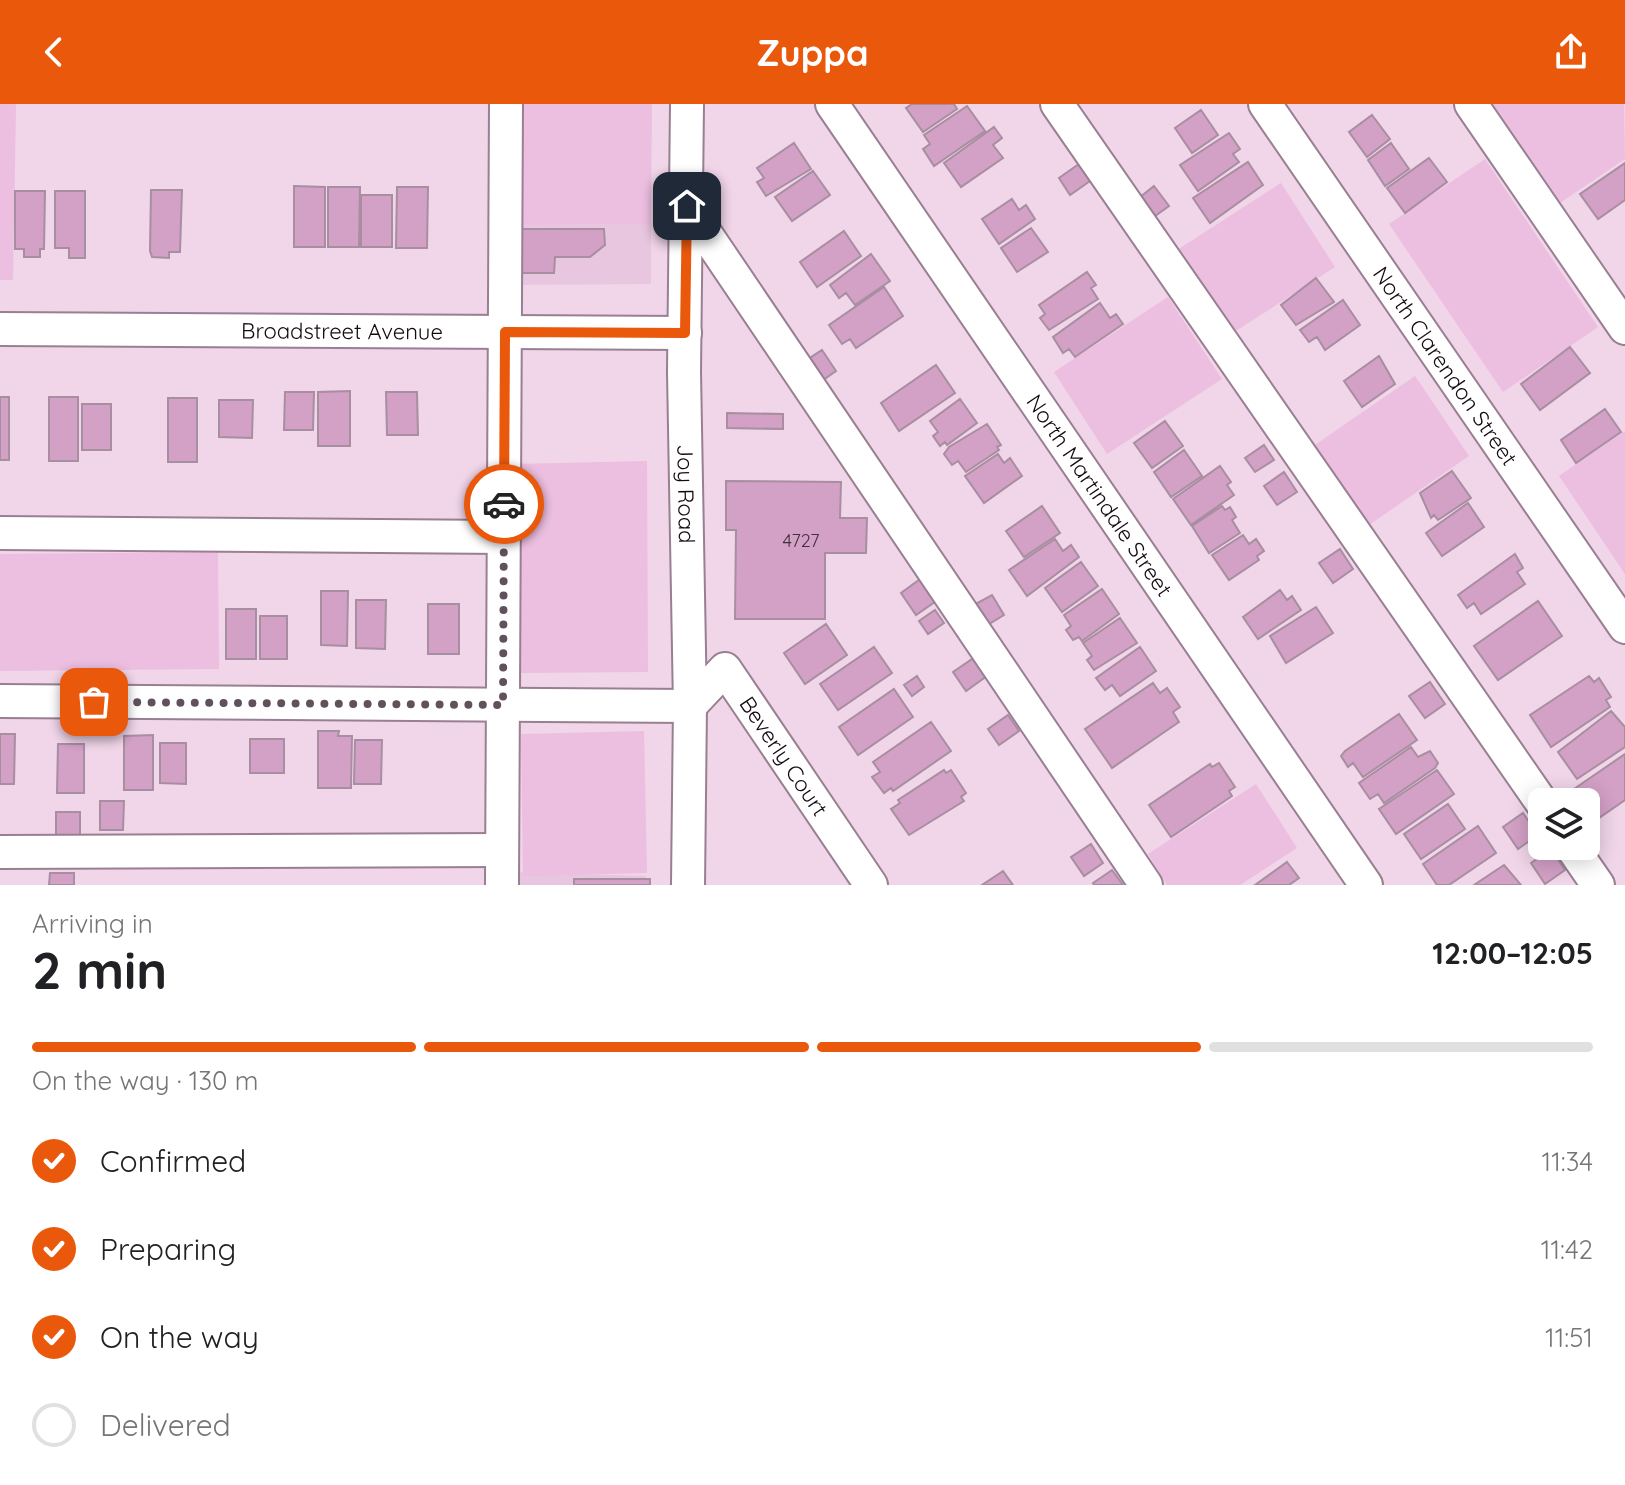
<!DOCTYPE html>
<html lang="en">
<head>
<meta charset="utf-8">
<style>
  body { margin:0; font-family:Quicksand,sans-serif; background:#f6f6f6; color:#202124; height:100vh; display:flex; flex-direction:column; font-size:30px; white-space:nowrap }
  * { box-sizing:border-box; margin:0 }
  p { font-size:26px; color:#757577 }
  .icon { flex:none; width:44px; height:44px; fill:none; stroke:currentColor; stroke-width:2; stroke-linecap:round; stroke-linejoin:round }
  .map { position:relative; height:781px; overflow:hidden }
  .details { display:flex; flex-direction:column; background:#fff; flex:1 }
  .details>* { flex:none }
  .fabs { position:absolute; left:1528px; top:684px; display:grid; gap:16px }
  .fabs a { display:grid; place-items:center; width:72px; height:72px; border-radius:12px; background:#fff; box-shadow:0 4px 20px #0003; font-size:40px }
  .pin { position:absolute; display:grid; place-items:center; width:68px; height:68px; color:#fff; margin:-34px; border-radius:16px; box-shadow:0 4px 12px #0006 }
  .courier { position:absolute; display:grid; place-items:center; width:80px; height:80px; margin:-40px; border:6px solid #ea580c; border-radius:50%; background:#fff; color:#222; box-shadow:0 2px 10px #0007 }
  .summary em { font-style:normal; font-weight:700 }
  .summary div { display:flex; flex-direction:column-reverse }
  .summary { display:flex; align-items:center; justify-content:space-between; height:136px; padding:0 32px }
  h1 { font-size:52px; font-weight:700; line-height:60px }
  .bar { display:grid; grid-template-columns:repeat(4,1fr); gap:12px 8px; align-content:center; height:96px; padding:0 32px }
  .bar i { height:10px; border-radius:6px; background:#e0e0e0 }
  .bar .selected { background:#ea580c }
  .bar p { grid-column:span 4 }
  ol { padding:0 32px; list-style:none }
  li { display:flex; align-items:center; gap:24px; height:88px }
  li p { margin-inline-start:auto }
  li .icon { padding:8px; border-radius:50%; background:#ea580c; color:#fff; stroke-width:4 }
  li:last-child { color:#757577 }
  li i { width:44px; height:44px; border:4px solid #e0e0e0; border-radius:50% }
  header { display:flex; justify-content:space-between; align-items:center; height:104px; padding:0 32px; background:#ea580c; color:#fff; font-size:36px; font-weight:700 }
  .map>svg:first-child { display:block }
  .built { fill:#e8c6df }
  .green { fill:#ecbee0 }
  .building { fill:#d3a0c6; stroke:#a88ea1; stroke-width:2 }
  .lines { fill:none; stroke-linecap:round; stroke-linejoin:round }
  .minor-casing { stroke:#997f92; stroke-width:36 }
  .minor { stroke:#fff; stroke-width:32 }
  .done { stroke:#61515d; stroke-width:8; stroke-dasharray:0 14.4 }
  .route { stroke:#ea580c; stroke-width:10 }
  .labels { text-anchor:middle; stroke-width:6; stroke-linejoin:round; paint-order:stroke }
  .number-label { font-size:18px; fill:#43303e }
  .street-label { font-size:22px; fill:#130a11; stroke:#fff }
</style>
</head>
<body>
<header><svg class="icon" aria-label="back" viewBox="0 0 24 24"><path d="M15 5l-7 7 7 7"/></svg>Zuppa<svg class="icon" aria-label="share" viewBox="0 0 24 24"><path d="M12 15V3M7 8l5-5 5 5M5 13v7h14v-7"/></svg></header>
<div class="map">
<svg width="1625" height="781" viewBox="0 0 1625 781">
  <rect width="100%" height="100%" fill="#f1d5e9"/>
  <!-- built -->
  <path class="built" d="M651 120V180L515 181 514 121Z
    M510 768 646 772V781H510Z"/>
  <!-- green -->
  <path class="green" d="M0 0H16L13 176H0Z
    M514 0H652L651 120 514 121Z
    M1480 0H1624L1625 55 1551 105Z
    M1485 55 1598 223 1503 288 1389 120Z
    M1281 79 1335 163 1228 232 1174 148Z
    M1168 193 1222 275 1107 350 1054 268Z
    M1415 272 1469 352 1366 423 1312 343Z
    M1625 327V470L1559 372Z
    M647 357 648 568 517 569 515 360Z
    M218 448 219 565 0 567V450Z
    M644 627 647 769 523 772 521 630Z
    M1256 680 1297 744 1240 781H1167L1148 750Z"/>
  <!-- building -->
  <path class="building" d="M912 0H954L957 5 923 28 906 4Z
    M967 2 985 27 934 62 923 45 930 40 924 31Z
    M1201 6 1218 31 1192 49 1175 24Z
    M1372 11 1390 35 1367 53 1349 28Z
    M994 23 1002 34 993 41 1003 54 961 83 944 59Z
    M1229 29 1240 45 1233 50 1239 58 1198 87 1180 61Z
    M794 39 811 65 766 92 757 78 764 74 757 64Z
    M1391 39 1409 65 1385 82 1368 56Z
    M1429 54 1447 78 1405 109 1387 84Z
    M1248 58 1263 81 1210 119 1193 94Z
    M1625 59V96L1598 115 1580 90Z
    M1079 60 1090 77 1070 91 1059 74Z
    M813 67 830 91 792 117 775 93Z
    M294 82 325 83V143H294Z
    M1154 82 1169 102 1148 117 1134 98Z
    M328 83H360L359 143H328Z
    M397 83H428L427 144H396Z
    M151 86H182L180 148H169V154L152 153 150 147Z
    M15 87H45L44 145H40V153H24V145H15Z
    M55 87H85V154H69V144H55Z
    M361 91H392V143H361Z
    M1012 95 1019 106 1026 101 1035 115 999 140 982 115Z
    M1031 124 1048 148 1017 168 1001 144Z
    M513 125H604L605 141 590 153H555L554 169H513Z
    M844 127 861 152 817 183 800 158Z
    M871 150 890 177 855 201 846 189 839 194 830 181Z
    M1087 168 1096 181 1091 184 1098 195 1049 226 1040 214 1045 210 1039 201Z
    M1316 174 1334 198 1296 221 1281 201Z
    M884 183 903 212 856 244 850 235 842 240 829 221Z
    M1343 196 1360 221 1325 246 1317 233 1309 238 1300 226Z
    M1100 199 1110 214 1116 210 1123 220 1075 253 1069 245 1063 249 1053 233Z
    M1570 243 1590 269 1540 306 1521 280Z
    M822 246 836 267 816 281 802 259Z
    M1379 252 1395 280 1362 303 1344 277Z
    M936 261 955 289 899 327 881 299Z
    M350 287V342H318V288Z
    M285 288H314L313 326H284Z
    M386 288H417L418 331H387Z
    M0 293H9V356H0Z
    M49 293H78V357H49Z
    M168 294H197V358H168Z
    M960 295 977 319 947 341 945 338 940 342 933 332 938 328 930 317Z
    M219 296H253L252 334 219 333Z
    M82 300H111V346H82Z
    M1605 305 1621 328 1576 359 1561 336Z
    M727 309 783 310V325L727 324Z
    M1165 317 1183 342 1152 364 1134 339Z
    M987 320 1001 341 997 343 999 346 966 368 958 357 952 361 944 350 949 343Z
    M1264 341 1274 356 1255 368 1245 354Z
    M1184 346 1202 372 1171 393 1154 368Z
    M998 350 1004 359 1010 354 1022 372 984 399 965 372Z
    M1220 362 1231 378 1227 381 1234 391 1191 421 1173 395Z
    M1452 367 1471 394 1438 416 1434 411 1431 414 1420 389Z
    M1284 368 1297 388 1277 401 1264 382Z
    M726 377 841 378 840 414H867L866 449H825V515H735L736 426H726Z
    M1468 399 1484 423 1442 452 1426 429Z
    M1042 402 1060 429 1024 453 1006 427Z
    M1222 402 1225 406 1230 403 1236 413 1232 416 1240 429 1209 449 1192 422Z
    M1243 431 1249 440 1256 435 1264 447 1257 452 1259 456 1229 476 1212 451Z
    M1055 435 1063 447 1071 441 1079 453 1027 492 1009 466Z
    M1340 445 1353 465 1333 479 1319 459Z
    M1515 450 1523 464 1517 468 1525 480 1481 510 1474 499 1467 504 1458 491Z
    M1081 458 1098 482 1062 508 1045 484Z
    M923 473 939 495 916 511 901 489Z
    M1102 485 1119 510 1082 537 1079 533 1073 536 1066 526 1071 522 1064 511Z
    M1280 486 1287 496 1292 492 1301 506 1258 535 1243 513Z
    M321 487H348L347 542 321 541Z
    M992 491 1004 511 984 523 972 502Z
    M356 496H386L385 545 356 544Z
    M1538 497 1562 532 1498 576 1474 542Z
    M428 500H459V550H428Z
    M1316 503 1333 529 1286 559 1270 532Z
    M226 505H256V555H226Z
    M935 506 944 519 928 530 919 517Z
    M260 512H287V555H260Z
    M1120 514 1137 539 1094 566 1087 556 1092 552 1083 539Z
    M826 520 847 551 805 580 784 549Z
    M874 543 892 569 838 606 820 580Z
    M1140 543 1156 567 1120 592 1112 581 1105 586 1096 574Z
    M975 553 987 572 966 587 953 568Z
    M917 572 924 583 912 592 904 581Z
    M1589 572 1594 578 1599 574 1611 593 1606 596 1610 603 1551 643 1530 611Z
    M1430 578 1445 600 1425 614 1409 592Z
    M1153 579 1160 589 1167 584 1180 603 1173 608 1179 618 1112 664 1085 625Z
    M894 585 913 613 858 651 839 623Z
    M1611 607 1625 623V643L1577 675 1558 648Z
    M1399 610 1417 636 1363 673 1353 659 1348 663 1341 652 1345 647Z
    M1008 611 1019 627 999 641 988 625Z
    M931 618 951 647 893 687 891 684 884 689 872 673 880 668 873 658Z
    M318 627H339L338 632H352L351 684H318Z
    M0 630H15L14 680H0Z
    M153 631V686H124V632Z
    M250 635H284V669H250Z
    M355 636H382L381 680H354Z
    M160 639H186V680L160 679Z
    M58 640H84V689H57Z
    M1411 643 1418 653 1430 647 1438 659 1435 664 1384 699 1378 690 1370 695 1359 679Z
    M1625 650V696L1596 716 1574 685Z
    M1219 659 1235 683 1229 687 1232 692 1171 733 1149 701 1210 660 1212 663Z
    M944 666 946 669 951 666 966 689 961 693 964 697 909 731 891 705 900 699 898 696Z
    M1437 666 1454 690 1396 730 1379 705Z
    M100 697H124L123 726H100Z
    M1448 700 1465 725 1421 755 1404 730Z
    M56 708H80V732H56Z
    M1523 709 1538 731 1518 745 1503 723Z
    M1478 722 1496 749 1449 781H1437L1423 760Z
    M1091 740 1103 759 1084 772 1071 753Z
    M1551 745 1565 766 1545 780 1531 759Z
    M1287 758 1299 774 1289 781H1255Z
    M1504 761 1521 781H1474Z
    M1112 766 1123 781H1094L1093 779Z
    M1003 767 1013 781H982Z
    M50 769H74V781H49Z
    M574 775H650V781H574Z"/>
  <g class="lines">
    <defs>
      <g id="minor">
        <path id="s1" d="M687 0 684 268 690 602 688 781"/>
        <path id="s2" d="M832 0 1366 781"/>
        <path d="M1057 0 1542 699"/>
        <path id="s3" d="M1265 0 1625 523"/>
        <path d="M1471 0 1625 224"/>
        <path d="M687 102 1146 781"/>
        <path id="s4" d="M0 225 685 229"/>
        <path d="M0 429 504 433"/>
        <path id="s5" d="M0 597 690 602 725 565 871 781"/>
        <path d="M1571 742 1598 781"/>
        <path d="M0 748 502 746"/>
        <path d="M502 781 506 0"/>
      </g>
    </defs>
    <!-- minor casing -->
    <use href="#minor" class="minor-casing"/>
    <!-- minor -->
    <use href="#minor" class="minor"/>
  </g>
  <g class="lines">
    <!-- done -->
    <path class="done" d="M94 598 503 601 504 400"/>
    <!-- route -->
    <path class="route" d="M504 400 505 228 685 229 687 102"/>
  </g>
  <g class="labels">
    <!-- number labels -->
    <g class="number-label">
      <text x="801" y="443">4727</text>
    </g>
    <!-- street labels -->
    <g class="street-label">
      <text dy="8" stroke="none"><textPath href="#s4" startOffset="342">Broadstreet Avenue</textPath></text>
      <text dy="8" stroke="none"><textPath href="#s3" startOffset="318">North Clarendon Street</textPath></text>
      <text dy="8" stroke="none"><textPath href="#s2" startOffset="474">North Martindale Street</textPath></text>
      <text dy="8" stroke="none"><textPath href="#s1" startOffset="390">Joy Road</textPath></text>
      <text dy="8" stroke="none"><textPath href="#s5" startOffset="846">Beverly Court</textPath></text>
    </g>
  </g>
</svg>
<div class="fabs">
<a><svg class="icon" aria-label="layers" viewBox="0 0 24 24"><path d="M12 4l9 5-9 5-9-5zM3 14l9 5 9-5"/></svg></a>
</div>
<div class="pin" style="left:94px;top:598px;background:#ea580c"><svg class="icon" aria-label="bag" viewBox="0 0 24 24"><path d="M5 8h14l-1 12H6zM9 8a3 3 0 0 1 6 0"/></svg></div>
<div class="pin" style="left:687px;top:102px;background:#1f2937"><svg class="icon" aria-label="home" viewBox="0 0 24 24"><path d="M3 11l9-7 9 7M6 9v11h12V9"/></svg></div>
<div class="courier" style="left:504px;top:400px"><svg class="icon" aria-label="car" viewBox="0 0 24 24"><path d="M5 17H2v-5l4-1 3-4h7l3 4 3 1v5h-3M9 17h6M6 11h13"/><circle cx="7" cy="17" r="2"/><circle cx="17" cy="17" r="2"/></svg></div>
</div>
<section class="details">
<div class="summary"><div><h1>2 min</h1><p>Arriving in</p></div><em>12:00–12:05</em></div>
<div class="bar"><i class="selected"></i><i class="selected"></i><i class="selected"></i><i></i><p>On the way · 130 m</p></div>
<ol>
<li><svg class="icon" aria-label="check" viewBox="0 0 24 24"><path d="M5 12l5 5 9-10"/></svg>Confirmed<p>11:34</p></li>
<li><svg class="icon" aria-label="check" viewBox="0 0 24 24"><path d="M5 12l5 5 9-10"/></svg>Preparing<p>11:42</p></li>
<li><svg class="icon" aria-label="check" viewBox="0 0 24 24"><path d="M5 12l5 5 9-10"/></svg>On the way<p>11:51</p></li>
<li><i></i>Delivered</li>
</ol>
</section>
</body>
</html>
